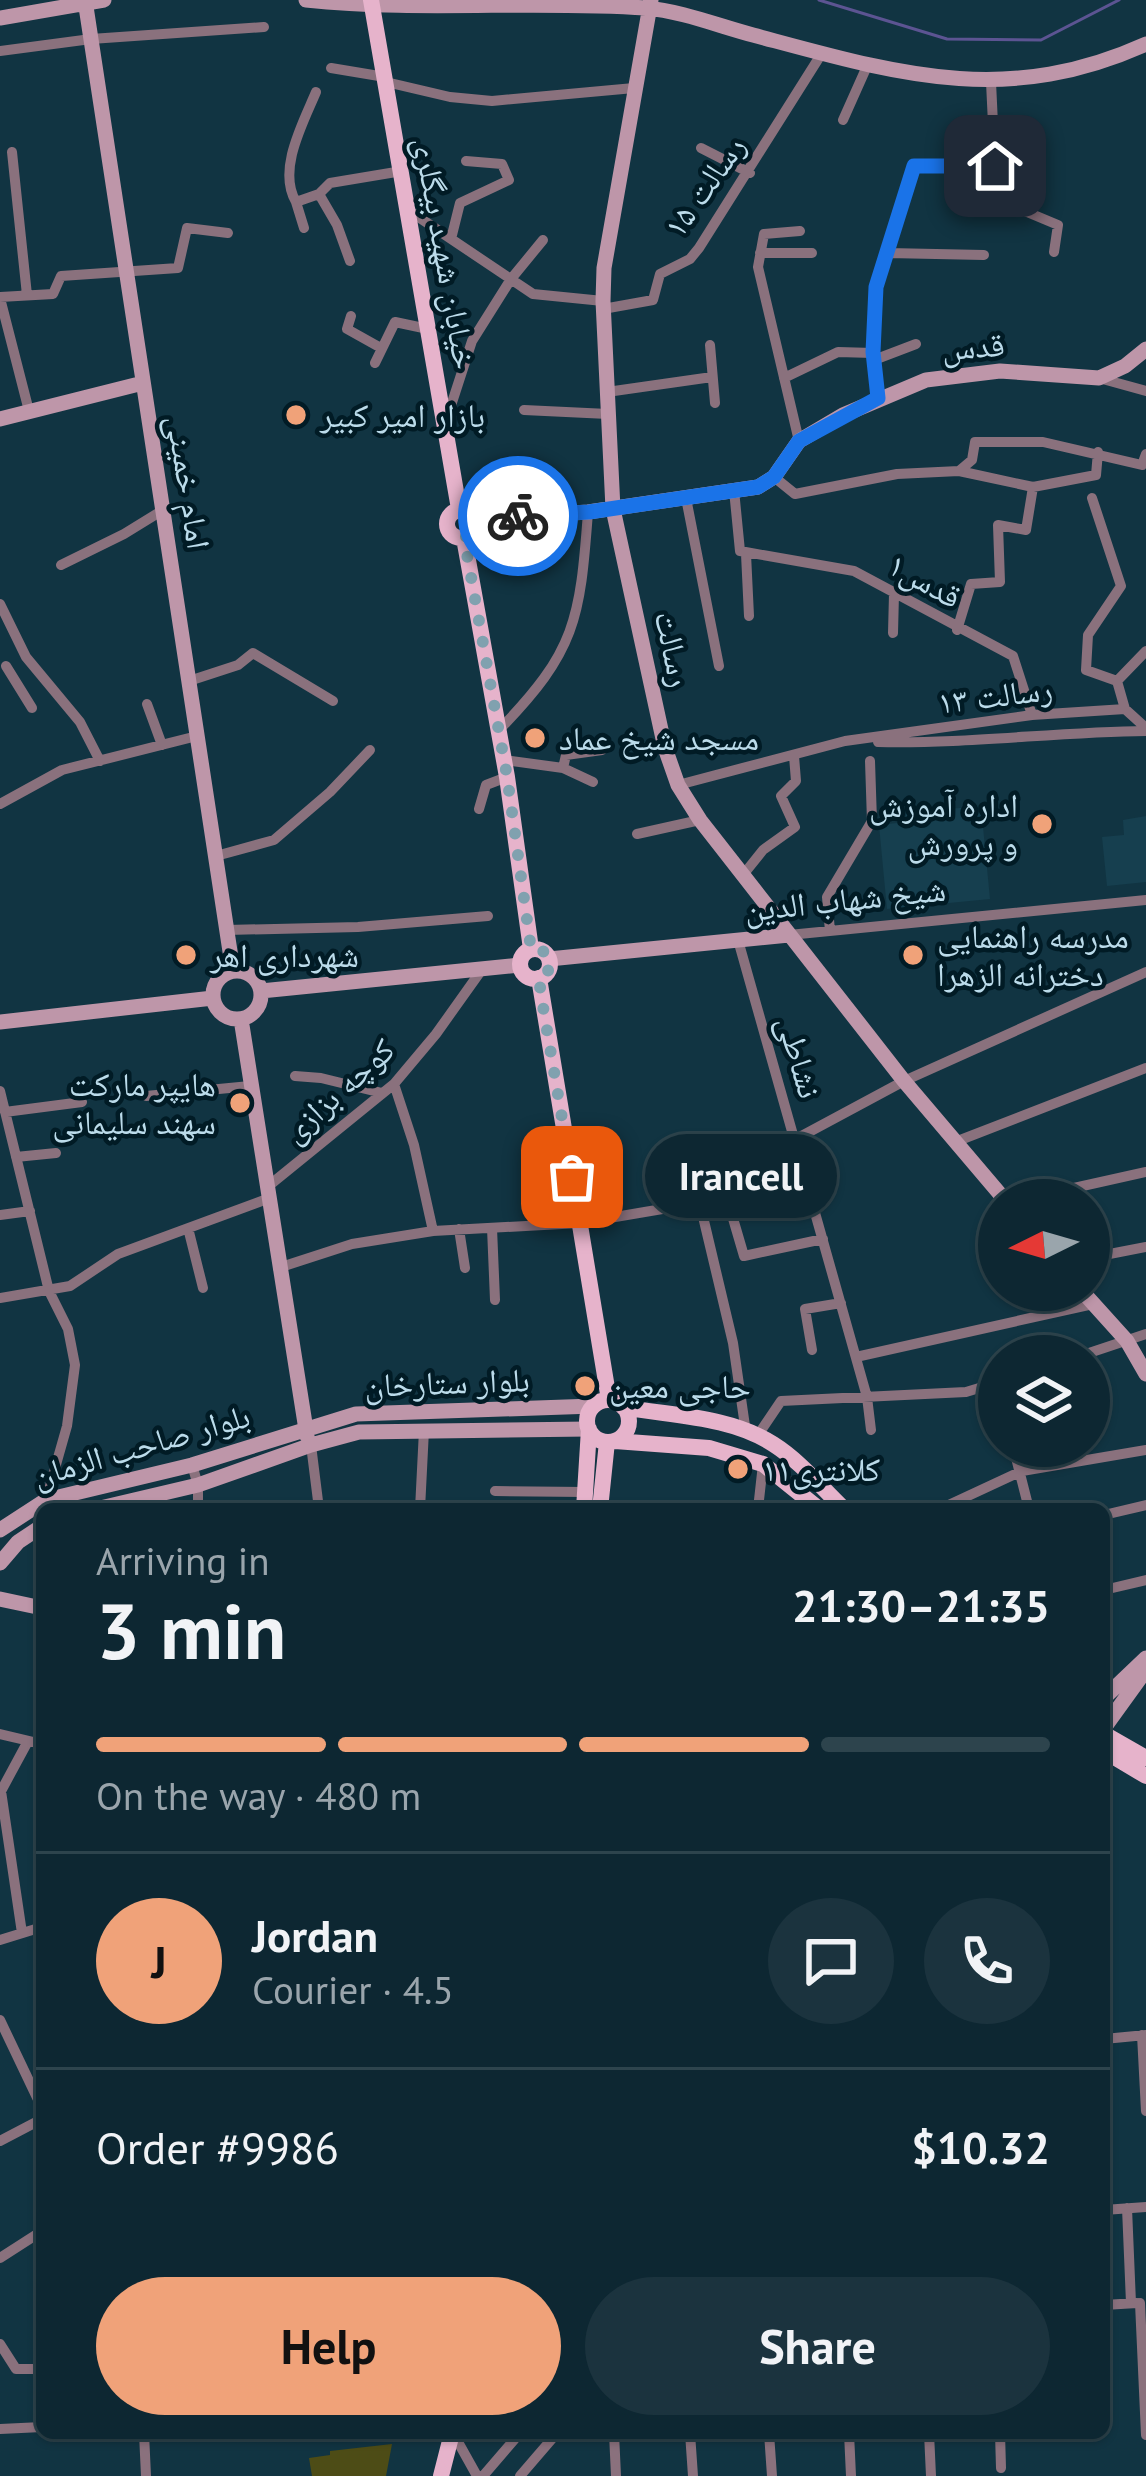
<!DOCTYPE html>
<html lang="en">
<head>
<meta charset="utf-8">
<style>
  body { margin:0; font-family:"PT Sans","Noto Naskh Arabic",sans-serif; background:#1b333e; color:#f1f3f6; height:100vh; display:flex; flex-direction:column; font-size:45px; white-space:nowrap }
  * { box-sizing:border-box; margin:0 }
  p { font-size:39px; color:#9aa5ac }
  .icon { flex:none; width:66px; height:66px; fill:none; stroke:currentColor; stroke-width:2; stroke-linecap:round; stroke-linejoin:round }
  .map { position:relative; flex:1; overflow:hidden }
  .drawer { position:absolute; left:36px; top:1503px; width:1074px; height:936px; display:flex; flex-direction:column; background:#0d2732; border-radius:18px; box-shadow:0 3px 9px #0004,0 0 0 3px #2d444d }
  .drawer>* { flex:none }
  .needle { width:78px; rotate:265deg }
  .fabs { position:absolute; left:978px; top:1179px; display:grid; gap:24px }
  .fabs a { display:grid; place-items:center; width:132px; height:132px; border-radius:50%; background:#0d2732; box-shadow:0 3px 9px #0004,0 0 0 3px #2d444d; font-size:60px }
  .pin { position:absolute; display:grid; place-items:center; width:102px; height:102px; color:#fff; margin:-51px; border-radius:24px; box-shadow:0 6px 18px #0006 }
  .courier { position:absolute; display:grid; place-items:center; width:120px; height:120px; margin:-60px; border:9px solid #1a73e8; border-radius:50%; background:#fff; color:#222; box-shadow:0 3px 15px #0007 }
  .bubble { position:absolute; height:84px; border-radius:42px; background:#0d2732; box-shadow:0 3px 9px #0004,0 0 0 3px #2d444d; font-size:39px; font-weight:700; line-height:84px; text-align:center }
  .headline em { font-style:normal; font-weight:700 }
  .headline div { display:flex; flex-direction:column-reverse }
  .headline { display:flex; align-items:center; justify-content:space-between; height:204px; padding:0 60px }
  h1 { font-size:78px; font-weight:700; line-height:90px }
  .bar { display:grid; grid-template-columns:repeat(4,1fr); gap:18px 12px; align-content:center; height:144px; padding:0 60px }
  .bar i { height:15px; border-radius:9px; background:#2d444d }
  .bar .current { background:#f0a279 }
  .bar p { grid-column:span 4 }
  .line { display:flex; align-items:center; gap:30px; padding:0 60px; border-top:3px solid #2d444d }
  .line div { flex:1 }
  .round { display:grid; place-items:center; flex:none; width:126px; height:126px; border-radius:63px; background:#1b333e }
  .cta { display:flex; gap:24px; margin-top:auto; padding:24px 60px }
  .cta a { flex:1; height:138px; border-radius:72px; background:#f0a279; color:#111; font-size:48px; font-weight:700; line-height:138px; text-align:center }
  .cta a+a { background:#1b333e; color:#f1f3f6 }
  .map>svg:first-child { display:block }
  .built { fill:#163f4f }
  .green { fill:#4d4c16 }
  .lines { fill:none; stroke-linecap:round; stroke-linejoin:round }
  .stream { stroke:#5c5492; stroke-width:3 }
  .street { stroke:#8a717d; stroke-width:10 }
  .secondary { stroke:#be96a9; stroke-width:15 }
  .primary { stroke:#e6b3cb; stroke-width:16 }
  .done { stroke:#80a1af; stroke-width:12; stroke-dasharray:0 21.6 }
  .route { stroke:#1a73e8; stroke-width:15 }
  .poi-dot { fill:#f0a279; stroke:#011b25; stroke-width:4.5 }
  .labels { text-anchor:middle; stroke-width:9; stroke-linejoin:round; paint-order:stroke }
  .street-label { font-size:33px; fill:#bbdbea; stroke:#011b25 }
  .poi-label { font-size:33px; fill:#bbdbea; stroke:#011b25; text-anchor:start }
</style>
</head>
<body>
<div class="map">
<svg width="1146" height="2476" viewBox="0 0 1146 2476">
  <rect width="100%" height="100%" fill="#113442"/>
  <!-- built -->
  <path class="built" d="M981 806 990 899 887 909 879 825 906 822V813Z
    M1146 816V882L1107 886 1102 837 1124 835 1123 820Z"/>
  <!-- green -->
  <path class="green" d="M392 2444 386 2476H312L309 2458 330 2455V2451Z"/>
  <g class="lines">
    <!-- stream -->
    <path class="stream" d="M819 0 947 39 1041 40 1119 0"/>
    <!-- street -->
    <path class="street" d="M0 51 91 39 264 27
      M331 68 385 77
      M386 82 450 97 492 101 634 88
      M991 82 995 166
      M843 120 868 64
      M701 148 750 173
      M12 152 27 295
      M319 194 337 225 350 261
      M296 202C277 170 303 123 316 92
      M408 210 533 294 603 301
      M304 228 296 202 319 194 330 183 402 171
      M451 239 460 203 509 180 502 164 466 161
      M760 253H812
      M888 253 984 255
      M0 297 53 294 61 276 178 268 187 228 228 233
      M0 298 29 411
      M603 309 653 300 660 274 690 259 699 248 822 53
      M351 316 347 329 381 348
      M710 345 715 403
      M874 360 916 344
      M375 363 395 322 428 329
      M784 378 838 352 873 353
      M1099 378 1146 391
      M607 392 712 377
      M878 398 873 353 876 287 913 166H995L1015 207 1058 225 1054 252
      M524 410 608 414
      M446 421 472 341 511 279 543 240
      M799 441 758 267 764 234 800 231
      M959 471 972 460 975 442H1043L1142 465 1146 454
      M774 477 795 494 897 474 959 471 1033 487 1096 475 1098 452
      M734 490 740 551 854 571 1013 656 1032 715
      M686 498 719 666
      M1092 498 1121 586 1088 635 1086 670 1117 681
      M746 554 749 616
      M61 565 124 534 163 510
      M0 604 26 657 80 722 100 761
      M957 630 971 584 1000 582 998 525 1026 530 1033 487
      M893 633 894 594
      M6 666 32 708
      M189 681 238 665 253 653 333 701
      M147 704 162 745
      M1125 709 1117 681 1146 651
      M499 730C576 651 580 620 588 512
      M878 742C967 744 1056 732 1146 731
      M504 760 563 768 593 782
      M563 768 566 755 602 750
      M678 785 845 741 1032 715 1125 709 1146 728
      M0 804 62 770 197 736
      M479 809 486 785 507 777
      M637 834 700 820
      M216 856 274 840 330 792 370 750
      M743 875 763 850 795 827 781 796 796 781 794 756
      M227 930 358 927 488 916
      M830 931 827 897 872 821 870 761
      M789 935 1146 900
      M738 940 867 1397 871 1430
      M295 1076 321 1078 382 1093
      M394 1084 414 1145 433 1231
      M0 1091 49 1291 68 1329 75 1365 67 1426 46 1500
      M146 1096 250 1086
      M5 1112 82 1102
      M955 1142 1146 1068
      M16 1157 56 1153
      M266 1188 394 1084 436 1034 483 968
      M727 1198 744 1256 823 1239
      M1020 1200 1146 1172
      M700 1204 733 1343 746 1433
      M0 1215 30 1211
      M188 1228 203 1288
      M492 1228 495 1300
      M459 1229 465 1268
      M1089 1258 1146 1247
      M278 1268 352 1244 433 1231 580 1223 727 1198 796 1139 904 1081 1146 972
      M0 1298 70 1286 118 1254 267 1199
      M812 1350 805 1309 841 1303
      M1080 1356 1146 1334
      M856 1357 1093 1304
      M992 1384 999 1405
      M758 1435 781 1401 966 1392 999 1382
      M311 1445 319 1509
      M1013 1446 1029 1509
      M192 1465 198 1485V1509
      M495 1491 585 1492
      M420 1509 424 1430
      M758 1509 763 1464
      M940 1509 1022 1471 1146 1450
      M1104 1515 1146 1505
      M1104 1590 1146 1580
      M0 1734 42 1744
      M1 1791 22 1933
      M0 1793 27 1743
      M0 1940 42 1927
      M0 2020 42 2108
      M1142 2035 1146 2111
      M1104 2039 1146 2035
      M0 2141 42 2119
      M1127 2208 1131 2303
      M1104 2210 1146 2207
      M0 2258 42 2231
      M1140 2303 1146 2435
      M1104 2305 1137 2303
      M0 2344 16 2369H42
      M0 2429 42 2427
      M144 2433 146 2476
      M453 2433 477 2476
      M614 2433 616 2476
      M690 2433 693 2476
      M769 2433 772 2476
      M849 2433 851 2476
      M929 2433 931 2476
      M1000 2433 1001 2468
      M483 2476 520 2433
      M520 2476 557 2433"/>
    <!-- secondary -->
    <path class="secondary" d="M85 0 233 971
      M306 0C419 12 533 0 646 8 681 11 719 26 753 35 895 73 1004 108 1146 44
      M651 0 604 268 603 301 613 509 665 748 678 785 700 820 904 1081 1005 1200
      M0 18 104 0
      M0 419 143 383
      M474 519 588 512 758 487 774 477 799 441 843 415 926 380 1000 371 1099 378 1125 366 1146 349
      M549 959 789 935
      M213 995a24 24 0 1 1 48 0a24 24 0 1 1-48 0Z
      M261 991 520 965
      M241 1019 307 1436
      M0 1022 213 998
      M1081 1290 1127 1341 1146 1374
      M96 1509 198 1485 311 1445 359 1432 589 1429
      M0 1530 46 1500 192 1465 356 1414 594 1406
      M0 1563 18 1542 42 1526
      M0 1599 42 1608
      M1104 1698 1146 1658
      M1104 1728 1146 1670"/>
    <!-- primary -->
    <path class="primary" d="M371 0 459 509
      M447 524a14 14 0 1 1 28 0a14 14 0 1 1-28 0Z
      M464 538 507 777 531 949
      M520 964a15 15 0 1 1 30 0a15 15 0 1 1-30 0Z
      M539 978 609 1400
      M587 1421a21 21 0 1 1 42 0a21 21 0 1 1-42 0Z
      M623 1407C671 1416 730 1416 773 1444 800 1461 821 1487 844 1509
      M615 1441 709 1448 763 1464 819 1509
      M584 1509 589 1429
      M600 1509 607 1442
      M1104 1734 1146 1758
      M1104 1751 1146 1776
      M441 2476 452 2433"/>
  </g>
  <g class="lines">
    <!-- done -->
    <path class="done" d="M518 516 474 519 472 532 464 538 507 776 531 949 542 950 550 959 548 971 539 978 541 995 572 1177"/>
    <!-- route -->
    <path class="route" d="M518 516 589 512 758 487 774 477 799 441 878 398 873 352 876 287 914 166H995"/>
  </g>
  <!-- markers -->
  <g class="poi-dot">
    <circle cx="296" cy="415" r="12"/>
    <circle cx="535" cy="738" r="12"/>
    <circle cx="1042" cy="824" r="12"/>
    <circle cx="186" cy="955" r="12"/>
    <circle cx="913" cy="955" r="12"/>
    <circle cx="240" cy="1103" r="12"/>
    <circle cx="585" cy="1386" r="12"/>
    <circle cx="738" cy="1469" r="12"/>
  </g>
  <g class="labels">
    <!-- street labels -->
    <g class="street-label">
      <text transform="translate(704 186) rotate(-55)" y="12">رسالت ۱۵</text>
      <text transform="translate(446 253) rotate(80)" y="12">خیابان شهید بیگلری</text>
      <text transform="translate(973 346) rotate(-4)" y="12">قدس</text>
      <text transform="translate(189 482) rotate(81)" y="12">امام خمینی</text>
      <text transform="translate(925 580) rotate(29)" y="12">قدس۱</text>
      <text transform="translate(674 649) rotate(78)" y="12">رسالت</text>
      <text transform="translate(995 695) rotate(-7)" y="12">رسالت ۱۳</text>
      <text transform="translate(845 899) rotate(-6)" y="12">شیخ شهاب الدین</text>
      <text transform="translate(800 1057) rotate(74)" y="12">نشاطی</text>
      <text transform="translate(338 1090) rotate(-42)" y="12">کوچه بزازی</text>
      <text transform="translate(447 1382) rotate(-2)" y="12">بلوار ستارخان</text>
      <text transform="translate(141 1445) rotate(-16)" y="12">بلوار صاحب الزمان</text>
    </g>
    <!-- poi labels -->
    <g class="poi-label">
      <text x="320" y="427">بازار امیر کبیر</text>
      <text x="559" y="750">مسجد شیخ عماد</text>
      <text x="1018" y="817" text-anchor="end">اداره آموزش<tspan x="1018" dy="38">و پرورش</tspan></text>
      <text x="937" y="948">مدرسه راهنمایی<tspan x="937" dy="38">دخترانه الزهرا</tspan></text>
      <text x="210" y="967">شهرداری اهر</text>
      <text x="216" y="1096" text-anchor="end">هایپر مارکت<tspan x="216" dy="38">سهند سلیمانی</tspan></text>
      <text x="609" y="1398">حاجی معین</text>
      <text x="762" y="1481">کلانتری۱۱</text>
    </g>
  </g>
</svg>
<div class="fabs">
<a><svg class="needle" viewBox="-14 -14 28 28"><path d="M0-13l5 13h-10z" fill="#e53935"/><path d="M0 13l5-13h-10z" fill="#9aa5ac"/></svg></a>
<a><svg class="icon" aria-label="layers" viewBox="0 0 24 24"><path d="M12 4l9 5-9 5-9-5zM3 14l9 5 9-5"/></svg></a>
</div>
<div class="pin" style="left:572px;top:1177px;background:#ea580c"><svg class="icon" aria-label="bag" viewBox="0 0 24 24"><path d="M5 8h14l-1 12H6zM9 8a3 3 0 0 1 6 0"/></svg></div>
<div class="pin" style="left:995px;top:166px;background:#1f2937"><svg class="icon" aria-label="home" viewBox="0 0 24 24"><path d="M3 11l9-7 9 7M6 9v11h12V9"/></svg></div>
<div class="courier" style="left:518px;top:516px"><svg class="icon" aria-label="bike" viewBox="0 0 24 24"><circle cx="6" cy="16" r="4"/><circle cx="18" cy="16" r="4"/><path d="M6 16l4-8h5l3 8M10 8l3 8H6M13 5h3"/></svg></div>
<div class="bubble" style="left:645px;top:1134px;width:192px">Irancell</div>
<section class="drawer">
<div class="headline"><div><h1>3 min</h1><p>Arriving in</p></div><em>21:30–21:35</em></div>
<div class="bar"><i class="current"></i><i class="current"></i><i class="current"></i><i></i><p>On the way · 480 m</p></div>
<div class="line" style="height:216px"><b class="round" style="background:#f0a279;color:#111">J</b><div><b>Jordan</b><p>Courier · 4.5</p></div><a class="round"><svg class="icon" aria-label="chat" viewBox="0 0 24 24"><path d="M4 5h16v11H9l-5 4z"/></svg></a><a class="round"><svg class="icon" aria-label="phone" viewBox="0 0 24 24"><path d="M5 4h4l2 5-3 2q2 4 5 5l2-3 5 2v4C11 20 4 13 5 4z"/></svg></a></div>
<div class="line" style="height:156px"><div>Order #9986</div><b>$10.32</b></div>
<div class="cta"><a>Help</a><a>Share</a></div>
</section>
</div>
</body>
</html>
